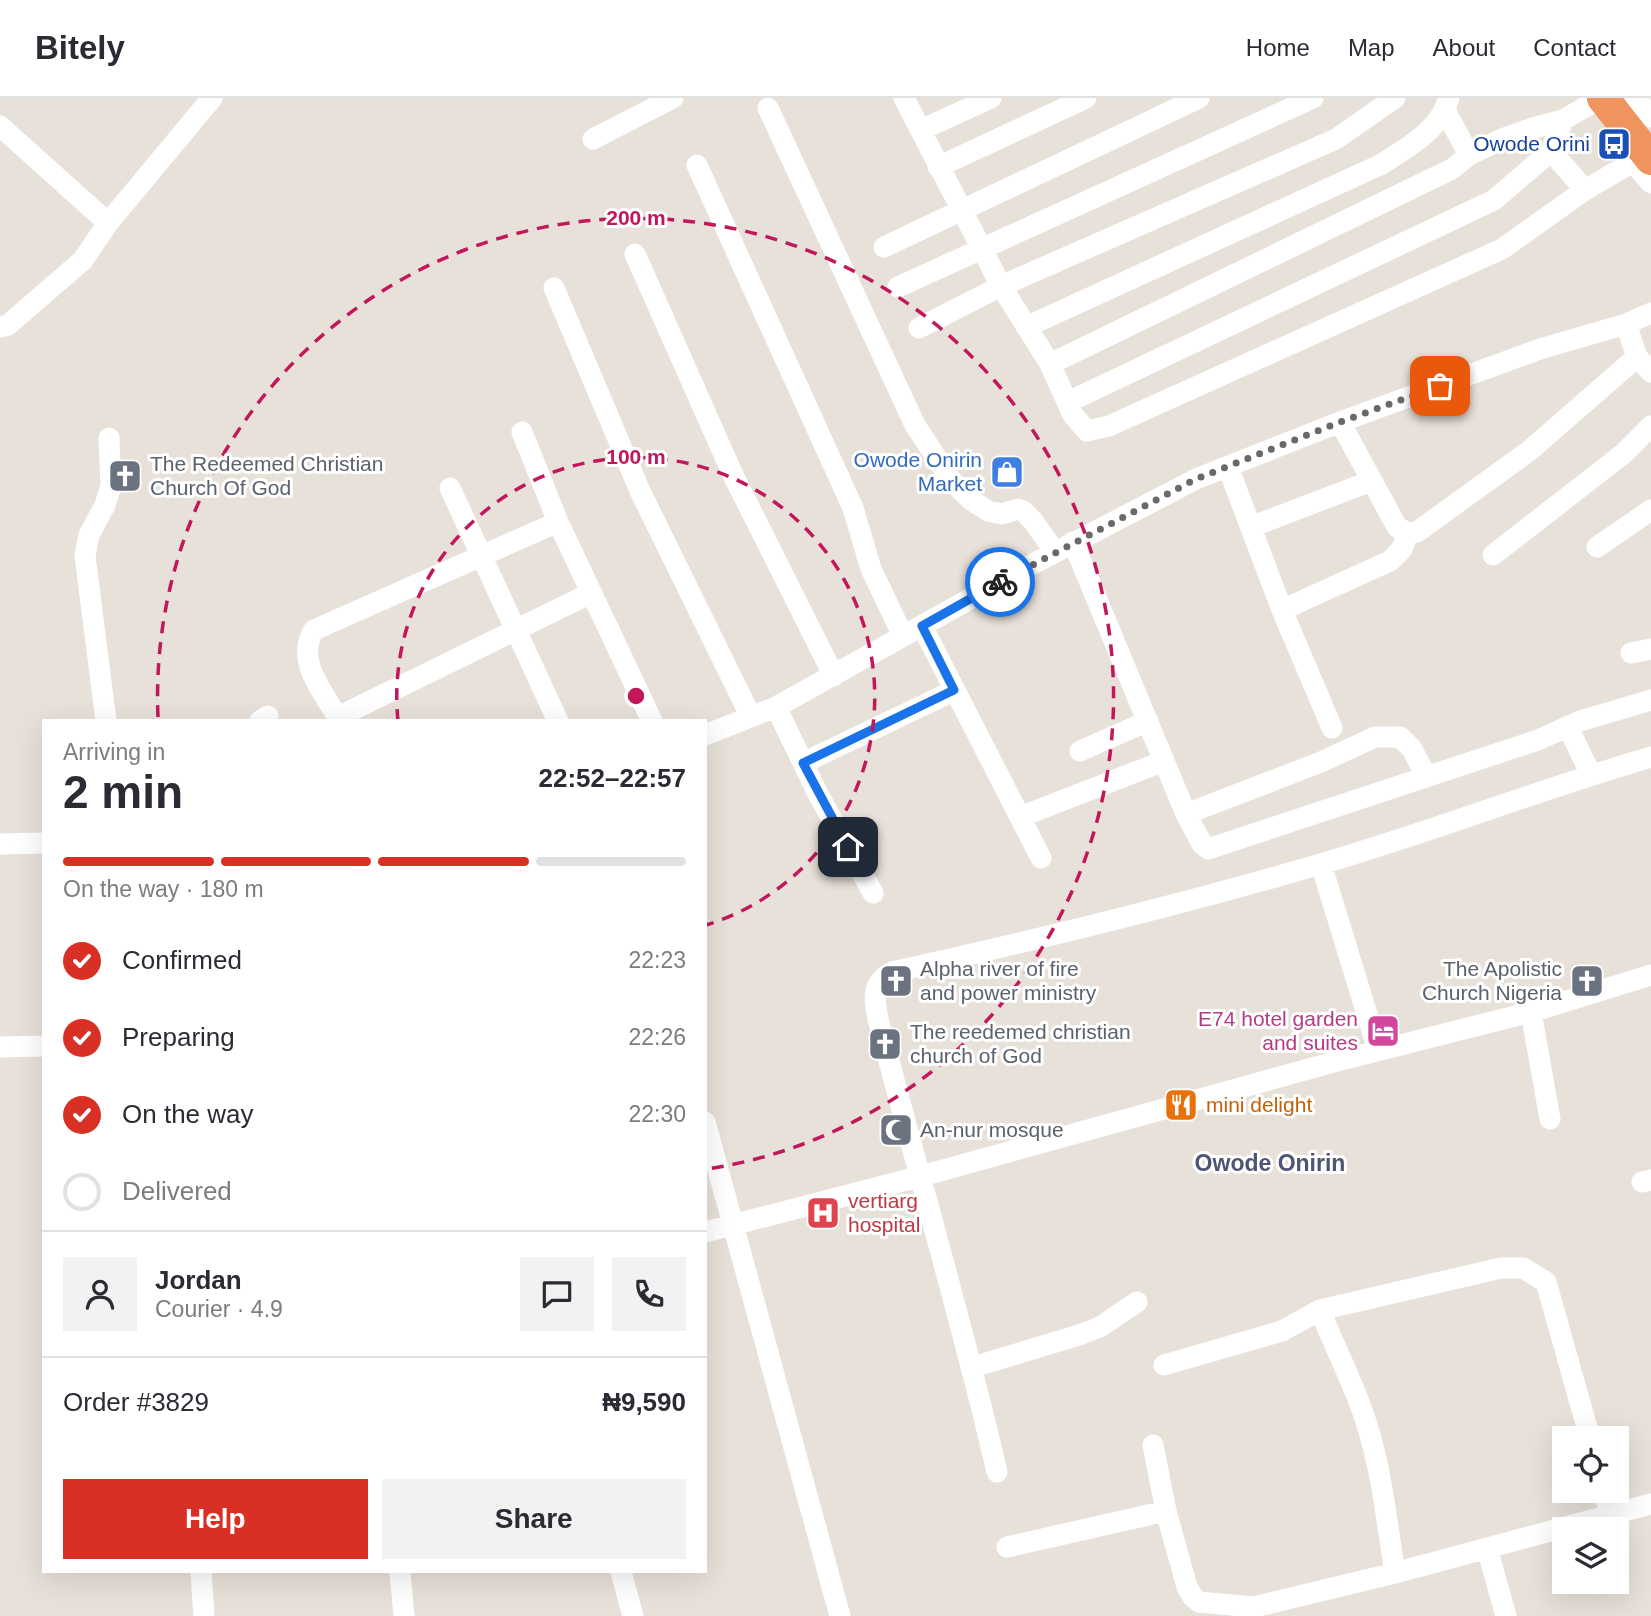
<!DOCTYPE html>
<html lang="en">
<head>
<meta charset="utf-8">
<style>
  body { margin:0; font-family:Helvetica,sans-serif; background:#f2f2f3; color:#2b2b33; height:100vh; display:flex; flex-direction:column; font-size:26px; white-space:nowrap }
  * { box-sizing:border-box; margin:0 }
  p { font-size:23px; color:#7c7c81 }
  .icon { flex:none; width:38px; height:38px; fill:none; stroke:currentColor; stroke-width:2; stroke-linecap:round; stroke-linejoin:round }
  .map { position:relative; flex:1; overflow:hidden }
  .side { position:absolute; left:42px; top:621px; width:665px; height:854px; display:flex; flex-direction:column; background:#fff; border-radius:0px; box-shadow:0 7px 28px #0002 }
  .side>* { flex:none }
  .fabs { position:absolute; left:1552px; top:1328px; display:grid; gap:14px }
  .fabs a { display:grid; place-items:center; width:77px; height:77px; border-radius:0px; background:#fff; box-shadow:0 7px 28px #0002; font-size:35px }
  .pin { position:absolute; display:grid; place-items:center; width:60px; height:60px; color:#fff; margin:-30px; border-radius:14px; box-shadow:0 4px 10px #0006 }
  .courier { position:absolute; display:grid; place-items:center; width:70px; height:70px; margin:-35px; border:5px solid #1a73e8; border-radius:50%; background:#fff; color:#222; box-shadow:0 2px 9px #0007 }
  .head em { font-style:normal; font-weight:700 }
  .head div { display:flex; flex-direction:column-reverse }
  .head { display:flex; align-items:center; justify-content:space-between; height:119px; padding:0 21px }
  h1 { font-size:46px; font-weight:700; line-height:52px }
  .bar { display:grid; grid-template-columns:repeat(4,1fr); gap:10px 7px; align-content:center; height:84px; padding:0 21px }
  .bar i { height:9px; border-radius:5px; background:#e1e1e2 }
  .bar .selected { background:#d93025 }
  .bar p { grid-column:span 4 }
  .line { display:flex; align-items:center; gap:18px; padding:0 21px; border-top:2px solid #e1e1e2 }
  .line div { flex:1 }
  .round { display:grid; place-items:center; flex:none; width:74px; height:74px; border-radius:0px; background:#f2f2f3 }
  ol { padding:0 21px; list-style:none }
  li { display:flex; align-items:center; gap:21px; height:77px }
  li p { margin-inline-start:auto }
  li .icon { padding:7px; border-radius:50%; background:#d93025; color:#fff; stroke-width:4 }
  li:last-child { color:#7c7c81 }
  li i { width:38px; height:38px; border:4px solid #e1e1e2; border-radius:50% }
  .primary-button { display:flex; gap:14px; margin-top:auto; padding:14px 21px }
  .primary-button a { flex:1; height:80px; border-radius:0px; background:#d93025; color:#fff; font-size:28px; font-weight:700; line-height:80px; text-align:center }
  .primary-button a+a { background:#f2f2f3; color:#2b2b33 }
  header { display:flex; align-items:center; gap:42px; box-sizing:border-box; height:98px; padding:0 35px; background:#fff; border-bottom:2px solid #e1e1e2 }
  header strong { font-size:33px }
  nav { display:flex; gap:38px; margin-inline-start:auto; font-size:24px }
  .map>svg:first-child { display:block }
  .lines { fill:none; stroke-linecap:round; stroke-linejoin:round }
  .minor { stroke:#fff; stroke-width:21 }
  .highway { stroke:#ef945e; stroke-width:32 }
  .done { stroke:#6b6865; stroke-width:7; stroke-dasharray:0 12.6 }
  .route { stroke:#1a73e8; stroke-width:9 }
  .ring { fill:none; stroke:#c2185b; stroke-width:3.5; stroke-dasharray:12 9 }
  .labels { text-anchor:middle; stroke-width:6; stroke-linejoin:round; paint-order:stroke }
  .transit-label { font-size:21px; fill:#164399; stroke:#fff; text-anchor:end }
  .shop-label { font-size:21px; fill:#366cbe; stroke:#fff; text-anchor:end }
  .worship-label { font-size:21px; fill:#5b616d; stroke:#fff; text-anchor:start }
  .hotel-label { font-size:21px; fill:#b23c85; stroke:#fff; text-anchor:end }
  .food-label { font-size:21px; fill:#c56008; stroke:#fff; text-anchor:start }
  .health-label { font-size:21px; fill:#be3a42; stroke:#fff; text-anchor:start }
  .neighbourhood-label { font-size:23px; font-weight:bold; fill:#4c5573; stroke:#fff }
  .centre { fill:#c2185b; stroke:#fff; stroke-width:3.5 }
  .ring-label { font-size:21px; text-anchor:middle; font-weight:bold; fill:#c2185b; stroke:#fff; stroke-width:6; stroke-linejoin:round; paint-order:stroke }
</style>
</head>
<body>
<header>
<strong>Bitely</strong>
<nav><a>Home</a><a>Map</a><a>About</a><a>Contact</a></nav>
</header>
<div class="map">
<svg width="1651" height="1518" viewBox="0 0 1651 1518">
  <rect width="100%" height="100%" fill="#e8e1d9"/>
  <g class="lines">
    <!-- minor -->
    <path class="minor" d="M904 0 1001 188 1050 266 1073 317 1087 333 1109 328 1502 151 1585 92 1633 64
      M1635 0 1651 19
      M768 10 915 327 951 382 971 402 988 413 1002 416 1018 411 1023 413 1033 423 1055 454
      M1445 12 1469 57
      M0 28 108 125
      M921 32 991 0
      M593 41 673 0
      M1628 52 1633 64 1651 85
      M1551 53 1585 92
      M697 67 853 410 871 471 903 538
      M938 69 1086 0
      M884 149 1199 0
      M635 156 733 377 834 578
      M898 189 1313 0
      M554 190 640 393 751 619
      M1626 226 1637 259 1651 274
      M0 229 8 227 83 162 108 125 212 0
      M1026 229 1382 66C1409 48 1439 33 1449 0
      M919 230 1001 188 1336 41 1395 0
      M1050 266 1452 71 1469 57 1502 41 1533 30 1563 22 1601 0
      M1068 304 1494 102 1551 53 1563 22
      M1340 324 1397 429 1408 435 1417 434 1529 353 1637 259
      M522 334 558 424 652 623
      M1228 369 1282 512 1332 630
      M450 390 558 623
      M1251 429 1371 383
      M1073 444 1186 716 1202 746 1208 751 1538 642 1580 623 1651 602
      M1597 449 1651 412
      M1493 457 1623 356 1651 328
      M1282 512 1390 463 1402 451 1408 435
      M922 528 1041 760
      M1631 555 1651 551
      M776 609 818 696 873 795
      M338 619 591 495
      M106 623 85 458 89 437 105 407 111 388 109 340
      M260 623 268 618
      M340 623C325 596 294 563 314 532L558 424
      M1568 629 1591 677
      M705 637 776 609 1029 468 1196 381 1340 324 1540 251 1626 226 1651 215
      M1080 653 1148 623
      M803 665 955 592
      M1186 716 1321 664 1375 639H1400L1412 651 1426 678
      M1020 719 1164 663
      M0 746 44 745
      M1321 766 1378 952
      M1531 914 1550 1021
      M0 949 44 948
      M705 1024 840 1518
      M1642 1084 1651 1082
      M705 1134 918 1079 1345 961 1531 914 1651 877
      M1320 1212C1335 1251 1355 1287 1367 1327 1382 1374 1387 1426 1395 1475
      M1164 1267 1282 1233 1320 1212 1501 1170H1523L1546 1184 1590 1340
      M973 1269 1079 1237 1100 1229 1137 1204
      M1153 1347 1166 1413 1187 1489 1193 1499 1199 1504 1254 1509
      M997 1374C962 1222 917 1073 878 921 874 899 871 886 892 874 1037 842 1181 807 1324 765 1434 733 1541 691 1651 659
      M1604 1393 1610 1417
      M1007 1449 1166 1413
      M1487 1450 1506 1518
      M201 1474 204 1518
      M400 1474 404 1518
      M621 1474 633 1518
      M1253 1518 1254 1509 1395 1475 1651 1406"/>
    <!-- highway -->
    <path class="highway" d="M1603 0 1651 61"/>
  </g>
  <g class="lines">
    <!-- done -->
    <path class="done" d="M1000 484 1196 381 1340 324 1440 288"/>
    <!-- route -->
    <path class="route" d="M848 749 803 665 954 592 922 528 1000 484"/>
  </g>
  <!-- distance rings -->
  <g class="ring">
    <path d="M398 623A239 239 0 1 1 706 827"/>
    <path d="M158 619A478 478 0 1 1 707 1071"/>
  </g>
  <!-- icons -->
  <defs>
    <symbol id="bus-square" viewBox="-11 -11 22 22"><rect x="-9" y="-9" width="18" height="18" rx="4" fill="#1a4fb4" stroke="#fff"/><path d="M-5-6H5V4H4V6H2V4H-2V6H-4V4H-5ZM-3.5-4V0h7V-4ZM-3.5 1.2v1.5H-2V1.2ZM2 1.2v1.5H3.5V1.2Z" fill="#fff"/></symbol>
    <symbol id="shop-square" viewBox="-11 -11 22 22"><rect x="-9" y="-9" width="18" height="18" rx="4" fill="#3f7fe0" stroke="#fff"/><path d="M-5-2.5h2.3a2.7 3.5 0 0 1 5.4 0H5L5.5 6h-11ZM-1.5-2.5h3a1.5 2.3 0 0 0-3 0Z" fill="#fff"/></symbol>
    <symbol id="church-square" viewBox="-11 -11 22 22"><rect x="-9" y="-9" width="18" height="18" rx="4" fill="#6b7280" stroke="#fff"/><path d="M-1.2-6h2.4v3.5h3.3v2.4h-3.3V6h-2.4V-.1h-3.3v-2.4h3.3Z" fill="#fff"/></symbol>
    <symbol id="hotel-square" viewBox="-11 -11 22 22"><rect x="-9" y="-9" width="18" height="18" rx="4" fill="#d1479c" stroke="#fff"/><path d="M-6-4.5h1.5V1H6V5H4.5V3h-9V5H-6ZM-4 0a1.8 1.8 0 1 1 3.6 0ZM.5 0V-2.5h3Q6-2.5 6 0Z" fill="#fff"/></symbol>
    <symbol id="restaurant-square" viewBox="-11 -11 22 22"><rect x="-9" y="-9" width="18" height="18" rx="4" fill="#e8710a" stroke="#fff"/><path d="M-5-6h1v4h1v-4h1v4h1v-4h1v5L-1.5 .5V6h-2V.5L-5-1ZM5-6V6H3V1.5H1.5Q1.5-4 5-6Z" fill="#fff"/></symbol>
    <symbol id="mosque-square" viewBox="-11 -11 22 22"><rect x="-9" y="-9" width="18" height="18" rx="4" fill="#6b7280" stroke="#fff"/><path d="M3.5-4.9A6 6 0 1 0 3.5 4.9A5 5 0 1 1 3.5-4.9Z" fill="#fff"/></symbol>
    <symbol id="hospital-square" viewBox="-11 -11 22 22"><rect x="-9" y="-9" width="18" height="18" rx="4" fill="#e0444e" stroke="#fff"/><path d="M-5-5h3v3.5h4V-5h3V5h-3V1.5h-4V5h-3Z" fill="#fff"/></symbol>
  </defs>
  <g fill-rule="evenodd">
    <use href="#bus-square" x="1595" y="27" width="38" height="38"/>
    <use href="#shop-square" x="988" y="355" width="38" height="38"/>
    <use href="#church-square" x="106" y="359" width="38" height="38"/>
    <use href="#church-square" x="877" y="864" width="38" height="38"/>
    <use href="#church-square" x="1568" y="864" width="38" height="38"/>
    <use href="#hotel-square" x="1364" y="914" width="38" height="38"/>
    <use href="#church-square" x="866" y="927" width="38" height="38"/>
    <use href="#restaurant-square" x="1162" y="988" width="38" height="38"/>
    <use href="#mosque-square" x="877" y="1013" width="38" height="38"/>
    <use href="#hospital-square" x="804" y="1096" width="38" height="38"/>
  </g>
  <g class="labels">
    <!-- transit labels -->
    <g class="transit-label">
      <text x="1590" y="53">Owode Orini</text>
    </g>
    <!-- shop labels -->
    <g class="shop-label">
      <text x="982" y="369">Owode Onirin<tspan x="982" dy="24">Market</tspan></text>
    </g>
    <!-- worship labels -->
    <g class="worship-label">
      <text x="150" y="373">The Redeemed Christian<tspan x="150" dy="24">Church Of God</tspan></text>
      <text x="920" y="878">Alpha river of fire<tspan x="920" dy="24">and power ministry</tspan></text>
      <text x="1562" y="878" text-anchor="end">The Apolistic<tspan x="1562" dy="24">Church Nigeria</tspan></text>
      <text x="910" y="941">The reedemed christian<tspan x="910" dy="24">church of God</tspan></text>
      <text x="920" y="1039">An-nur mosque</text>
    </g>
    <!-- hotel labels -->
    <g class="hotel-label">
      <text x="1358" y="928">E74 hotel garden<tspan x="1358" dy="24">and suites</tspan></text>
    </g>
    <!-- food labels -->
    <g class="food-label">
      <text x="1206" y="1014">mini delight</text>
    </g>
    <!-- health labels -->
    <g class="health-label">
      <text x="848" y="1110">vertiarg<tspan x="848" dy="24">hospital</tspan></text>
    </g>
    <!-- neighbourhood labels -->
    <g class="neighbourhood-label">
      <text x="1270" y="1073">Owode Onirin</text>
    </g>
  </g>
  <circle cx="636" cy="598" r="10" class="centre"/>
  <g class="ring-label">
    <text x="636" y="127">200 m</text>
    <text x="636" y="366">100 m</text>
  </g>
</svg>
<div class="fabs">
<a><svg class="icon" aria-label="locate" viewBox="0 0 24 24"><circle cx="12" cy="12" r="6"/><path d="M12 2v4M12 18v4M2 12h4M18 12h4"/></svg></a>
<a><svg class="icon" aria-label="layers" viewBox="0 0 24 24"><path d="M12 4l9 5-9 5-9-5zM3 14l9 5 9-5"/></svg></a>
</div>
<div class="pin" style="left:1440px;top:288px;background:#ea580c"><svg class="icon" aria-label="bag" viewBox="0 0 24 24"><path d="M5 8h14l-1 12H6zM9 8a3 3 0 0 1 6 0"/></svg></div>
<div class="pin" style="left:848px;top:749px;background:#1f2937"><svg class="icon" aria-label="home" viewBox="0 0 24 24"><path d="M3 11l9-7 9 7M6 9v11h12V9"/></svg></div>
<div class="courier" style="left:1000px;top:484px"><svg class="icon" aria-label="bike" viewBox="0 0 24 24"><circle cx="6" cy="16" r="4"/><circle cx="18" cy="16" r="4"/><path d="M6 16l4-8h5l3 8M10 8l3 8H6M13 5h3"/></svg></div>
<section class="side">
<div class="head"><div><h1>2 min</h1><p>Arriving in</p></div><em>22:52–22:57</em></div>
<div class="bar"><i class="selected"></i><i class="selected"></i><i class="selected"></i><i></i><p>On the way · 180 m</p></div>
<ol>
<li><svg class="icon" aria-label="check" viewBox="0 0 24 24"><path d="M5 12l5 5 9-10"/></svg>Confirmed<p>22:23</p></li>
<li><svg class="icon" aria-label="check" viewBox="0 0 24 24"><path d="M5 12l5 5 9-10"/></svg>Preparing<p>22:26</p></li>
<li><svg class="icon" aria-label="check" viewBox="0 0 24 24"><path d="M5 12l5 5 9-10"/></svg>On the way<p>22:30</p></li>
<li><i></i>Delivered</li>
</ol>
<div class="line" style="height:126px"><a class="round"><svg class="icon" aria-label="person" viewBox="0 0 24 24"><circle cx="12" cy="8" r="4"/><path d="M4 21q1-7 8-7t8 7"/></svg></a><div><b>Jordan</b><p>Courier · 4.9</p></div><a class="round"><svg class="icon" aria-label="chat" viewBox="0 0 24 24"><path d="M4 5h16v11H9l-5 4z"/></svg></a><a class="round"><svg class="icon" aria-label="phone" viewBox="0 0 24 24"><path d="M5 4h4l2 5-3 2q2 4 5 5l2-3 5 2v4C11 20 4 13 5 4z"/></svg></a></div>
<div class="line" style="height:91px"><div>Order #3829</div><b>₦9,590</b></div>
<div class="primary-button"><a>Help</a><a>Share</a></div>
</section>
</div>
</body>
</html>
